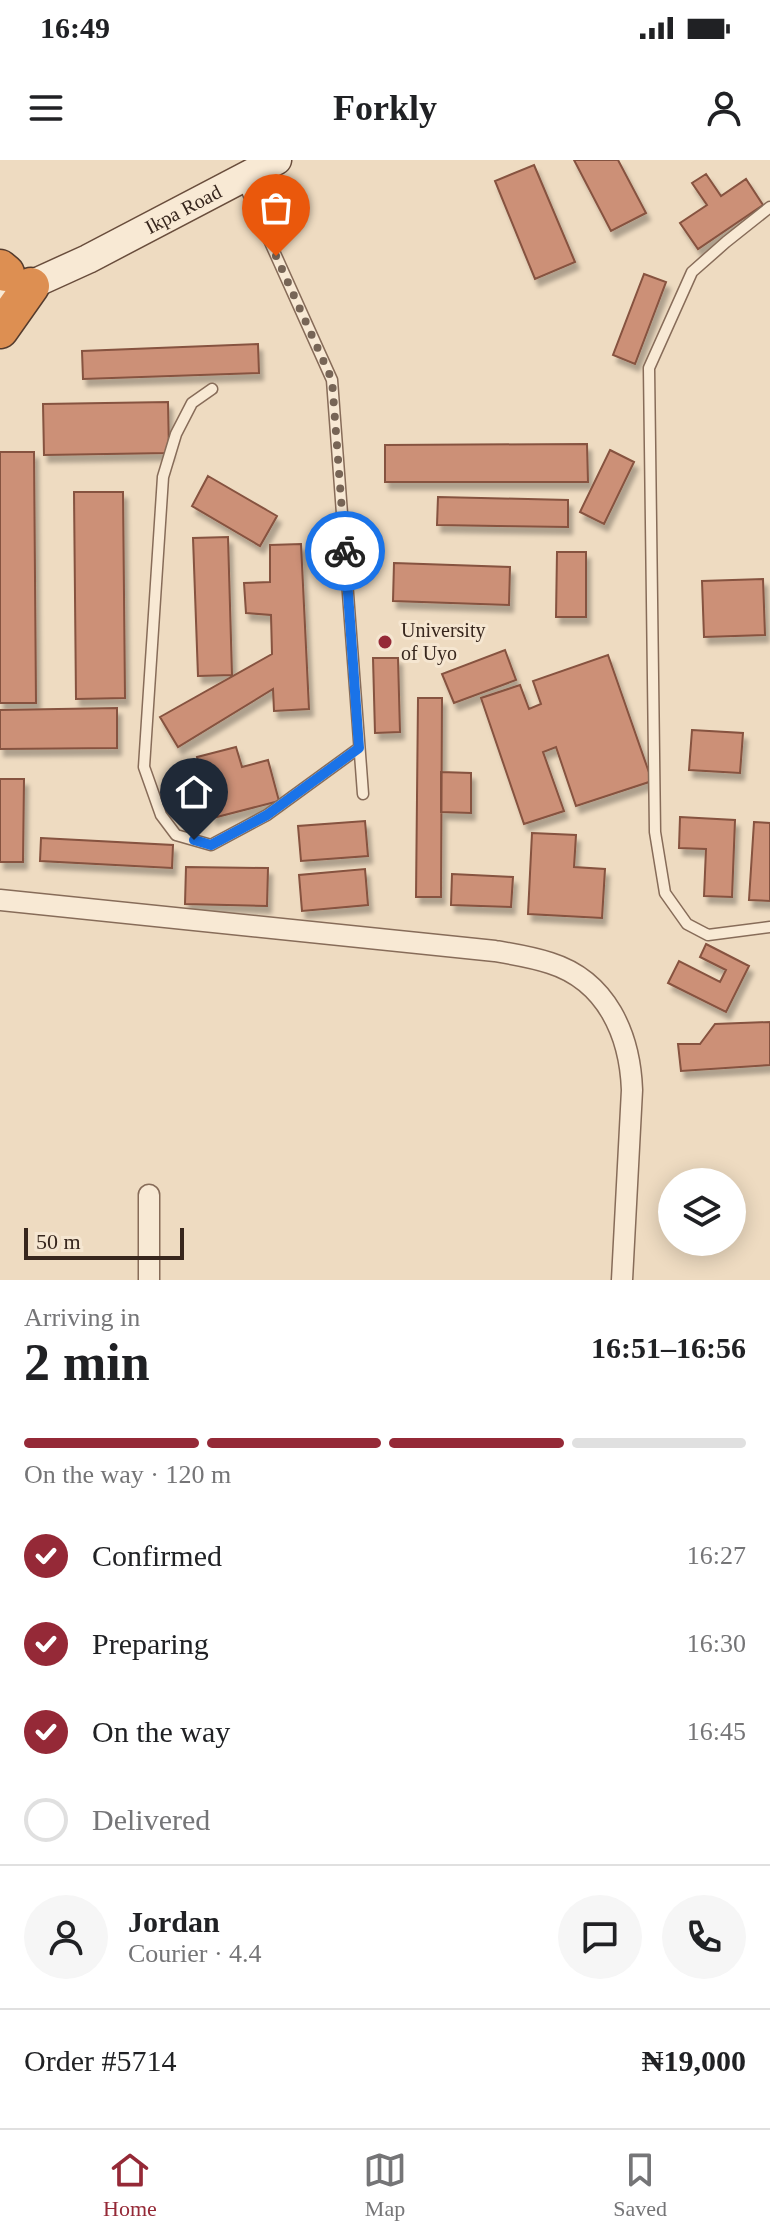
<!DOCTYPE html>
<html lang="en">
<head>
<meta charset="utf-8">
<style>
  body { margin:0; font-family:"Times New Roman",serif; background:#f6f6f6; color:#202124; height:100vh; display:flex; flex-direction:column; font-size:30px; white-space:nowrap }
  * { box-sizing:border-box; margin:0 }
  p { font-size:26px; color:#757577 }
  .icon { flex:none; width:44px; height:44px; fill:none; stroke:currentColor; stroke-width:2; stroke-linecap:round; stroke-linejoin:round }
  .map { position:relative; height:1120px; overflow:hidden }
  .drawer { display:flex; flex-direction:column; background:#fff; flex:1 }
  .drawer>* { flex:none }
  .buttons { position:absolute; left:658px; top:1008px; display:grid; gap:16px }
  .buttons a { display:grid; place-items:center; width:88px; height:88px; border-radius:50%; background:#fff; box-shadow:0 4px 20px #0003; font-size:40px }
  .scale { position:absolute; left:24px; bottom:20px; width:160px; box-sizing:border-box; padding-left:8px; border:4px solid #37261d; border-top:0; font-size:22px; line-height:28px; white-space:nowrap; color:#37261d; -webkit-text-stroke:6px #f5e6d1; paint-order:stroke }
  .pin { position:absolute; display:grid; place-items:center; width:68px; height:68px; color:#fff; margin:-82px -34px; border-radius:50% 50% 50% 0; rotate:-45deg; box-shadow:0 0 8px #0007 }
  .pin .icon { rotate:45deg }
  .courier { position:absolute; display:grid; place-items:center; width:80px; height:80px; margin:-40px; border:6px solid #1a73e8; border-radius:50%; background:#fff; color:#222; box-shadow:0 2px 10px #0007 }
  .summary em { font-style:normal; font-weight:600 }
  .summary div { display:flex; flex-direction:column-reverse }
  .summary { display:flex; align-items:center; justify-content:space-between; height:136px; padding:0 24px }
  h1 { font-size:52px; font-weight:600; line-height:60px }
  .bar { display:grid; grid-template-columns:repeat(4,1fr); gap:12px 8px; align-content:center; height:96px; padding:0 24px }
  .bar i { height:10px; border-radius:6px; background:#e0e0e0 }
  .bar .active { background:#952937 }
  .bar p { grid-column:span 4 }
  .line { display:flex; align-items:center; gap:20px; padding:0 24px; border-top:2px solid #e0e0e0 }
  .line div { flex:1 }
  .round { display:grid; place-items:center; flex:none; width:84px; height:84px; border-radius:42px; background:#f6f6f6 }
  ol { padding:0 24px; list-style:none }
  li { display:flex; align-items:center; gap:24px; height:88px }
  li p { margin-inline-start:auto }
  li .icon { padding:8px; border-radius:50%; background:#952937; color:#fff; stroke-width:4 }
  li:last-child { color:#757577 }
  li i { width:44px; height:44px; border:4px solid #e0e0e0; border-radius:50% }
  .status { display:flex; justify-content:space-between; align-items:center; height:56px; padding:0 40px; background:#fff; direction:ltr }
  .status svg { height:22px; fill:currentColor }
  header { display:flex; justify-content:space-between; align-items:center; height:104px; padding:0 24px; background:#fff; font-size:36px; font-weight:600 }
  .menu { display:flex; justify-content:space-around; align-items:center; height:112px; border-top:2px solid #e0e0e0; background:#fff; font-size:22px; color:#757577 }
  .menu a { display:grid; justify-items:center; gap:4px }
  .menu .active { color:#952937 }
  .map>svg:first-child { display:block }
  .building { fill:#cc9077; stroke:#86523f; stroke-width:2; filter:url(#shadow) }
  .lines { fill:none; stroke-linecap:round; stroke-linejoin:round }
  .lane-casing { stroke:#876c59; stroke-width:13 }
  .street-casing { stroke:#876c59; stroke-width:23 }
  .secondary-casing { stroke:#694d3c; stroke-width:31 }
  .highway-casing { stroke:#543b2d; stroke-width:39 }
  .lane { stroke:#f8e9d4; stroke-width:10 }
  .street { stroke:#f8e9d4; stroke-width:20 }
  .secondary { stroke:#f8e9d4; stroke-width:28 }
  .highway { stroke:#dd8f52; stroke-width:36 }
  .done { stroke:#776556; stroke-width:8; stroke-dasharray:0 14.4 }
  .route { stroke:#1a73e8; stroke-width:10 }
  .poi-dot { fill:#952937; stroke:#f5e6d1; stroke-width:3 }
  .labels { text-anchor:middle; stroke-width:6; stroke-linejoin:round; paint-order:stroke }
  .street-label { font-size:20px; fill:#37261d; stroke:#f5e6d1 }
  .poi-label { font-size:20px; fill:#37261d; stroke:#f5e6d1; text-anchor:start }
</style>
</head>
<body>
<div class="status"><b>16:49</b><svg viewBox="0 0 49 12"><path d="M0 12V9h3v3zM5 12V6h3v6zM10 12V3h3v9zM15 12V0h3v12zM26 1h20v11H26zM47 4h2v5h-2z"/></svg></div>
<header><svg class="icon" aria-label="menu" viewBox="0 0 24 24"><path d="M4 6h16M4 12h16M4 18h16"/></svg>Forkly<svg class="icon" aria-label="person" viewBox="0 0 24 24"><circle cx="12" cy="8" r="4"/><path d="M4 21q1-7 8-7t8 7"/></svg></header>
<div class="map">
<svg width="770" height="1120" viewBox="0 0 770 1120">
  <defs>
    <filter id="shadow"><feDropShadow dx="4" dy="7" stdDeviation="2" flood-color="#0004"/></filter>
  </defs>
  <rect width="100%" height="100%" fill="#eedbc1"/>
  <!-- building -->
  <path class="building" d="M574 0H618L646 53 611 71Z
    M534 5 575 102 535 119 495 21Z
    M706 14 721 36 746 19 763 45 698 89 680 63 707 45 692 23Z
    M644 114 666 122 635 204 613 195Z
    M258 184 259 213 83 219 82 191Z
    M168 242 169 293 44 295 43 244Z
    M587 284 588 322H385V285Z
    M610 290 634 302 604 364 580 352Z
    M0 292H34L36 543H0Z
    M208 316 277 356 260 386 192 346Z
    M74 332H123L125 538 76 539Z
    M438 337 568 340V367L437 365Z
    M228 377 232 515 198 516 193 378Z
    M301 384 309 549 274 551 273 529 178 587 160 557 272 494 271 455 246 453 244 423 270 422V385Z
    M557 392H586V457H556Z
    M394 403 510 407 509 445 393 441Z
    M763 419 765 475 704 477 702 421Z
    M505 490 516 520 454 543 442 514Z
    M608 495 652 621 576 646 556 587 543 592 564 651 524 664 481 538 520 525 529 549 541 544 533 521Z
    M373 498H398L400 572 375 573Z
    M418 538H442L441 737H416Z
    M117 548V588L0 589V550Z
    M692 570 743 573 740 613 689 610Z
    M236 587 242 607 268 600 279 641 213 658 197 597Z
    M441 612 471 613V653L441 652Z
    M0 619H24L23 702H0Z
    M680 657 735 660 732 737 704 736 706 689 679 688Z
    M365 661 368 696 301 701 298 666Z
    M754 662 770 663V741L749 740Z
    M532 673 576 675 574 707 605 709 602 758 528 754Z
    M41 678 173 685 172 708 40 701Z
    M186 707 268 708 267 746 185 744Z
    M365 709 368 745 302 751 299 715Z
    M452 714 513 717 511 747 451 745Z
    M706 784 749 806 726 852 668 823 679 801 720 822 726 810 700 797Z
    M770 862V905L681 911 678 884H700L715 864Z"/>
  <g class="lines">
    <defs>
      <path id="lane" d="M242 20 332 220 363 634
        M770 47 726 82 692 112 649 208 655 672 665 733 687 764 708 775 770 767
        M212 229 192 243 176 274 163 317 144 607 161 655 176 675 211 685 267 655 359 588"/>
      <path id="street" d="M0 740 495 791C513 794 532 797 550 803 607 821 630 875 632 930L622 1120
        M149 1120V1035"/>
      <g id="secondary">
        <path id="s1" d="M11 134 88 99 277 0"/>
      </g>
      <path id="highway" d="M0 108 6 113
        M0 170 31 126"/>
    </defs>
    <!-- lane casing -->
    <use href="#lane" class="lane-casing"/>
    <!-- street casing -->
    <use href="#street" class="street-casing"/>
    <!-- secondary casing -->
    <use href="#secondary" class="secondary-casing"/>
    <!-- highway casing -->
    <use href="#highway" class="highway-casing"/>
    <!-- lane -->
    <use href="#lane" class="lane"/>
    <!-- street -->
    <use href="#street" class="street"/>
    <!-- secondary -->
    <use href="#secondary" class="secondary"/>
    <!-- highway -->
    <use href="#highway" class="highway"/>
  </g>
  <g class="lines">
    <!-- done -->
    <path class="done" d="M276 96 332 220 345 391"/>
    <!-- route -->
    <path class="route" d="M194 680 211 685 267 655 359 588 345 391"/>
  </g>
  <!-- markers -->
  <circle class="poi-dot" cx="385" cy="482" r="8"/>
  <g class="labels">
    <!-- street labels -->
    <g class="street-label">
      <text dy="7" stroke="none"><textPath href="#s1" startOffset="192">Ikpa Road</textPath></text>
    </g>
    <!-- poi labels -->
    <g class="poi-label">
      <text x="401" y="477">University<tspan x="401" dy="23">of Uyo</tspan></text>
    </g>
  </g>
</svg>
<div class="buttons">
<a><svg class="icon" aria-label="layers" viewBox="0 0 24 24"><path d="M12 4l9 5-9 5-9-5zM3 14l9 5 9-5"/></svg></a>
</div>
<div class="scale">50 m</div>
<div class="pin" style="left:276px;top:96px;background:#ea580c"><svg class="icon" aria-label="bag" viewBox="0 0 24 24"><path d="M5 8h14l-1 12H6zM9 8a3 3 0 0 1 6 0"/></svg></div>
<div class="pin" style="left:194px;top:680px;background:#1f2937"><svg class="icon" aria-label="home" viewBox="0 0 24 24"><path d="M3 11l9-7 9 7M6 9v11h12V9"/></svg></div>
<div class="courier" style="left:345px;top:391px"><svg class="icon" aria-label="bike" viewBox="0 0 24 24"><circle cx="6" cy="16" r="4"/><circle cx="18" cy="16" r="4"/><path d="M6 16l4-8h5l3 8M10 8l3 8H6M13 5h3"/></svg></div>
</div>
<section class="drawer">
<div class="summary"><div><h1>2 min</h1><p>Arriving in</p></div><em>16:51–16:56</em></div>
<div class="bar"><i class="active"></i><i class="active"></i><i class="active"></i><i></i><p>On the way · 120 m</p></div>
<ol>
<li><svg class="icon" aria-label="check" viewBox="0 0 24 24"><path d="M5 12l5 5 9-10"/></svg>Confirmed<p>16:27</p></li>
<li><svg class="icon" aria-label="check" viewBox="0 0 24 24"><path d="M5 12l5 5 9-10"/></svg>Preparing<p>16:30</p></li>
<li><svg class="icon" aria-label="check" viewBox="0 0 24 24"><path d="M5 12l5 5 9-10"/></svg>On the way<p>16:45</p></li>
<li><i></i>Delivered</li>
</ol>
<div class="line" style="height:144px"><a class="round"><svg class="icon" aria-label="person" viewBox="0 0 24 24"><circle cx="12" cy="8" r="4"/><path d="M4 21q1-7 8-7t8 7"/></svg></a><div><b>Jordan</b><p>Courier · 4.4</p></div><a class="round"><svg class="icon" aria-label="chat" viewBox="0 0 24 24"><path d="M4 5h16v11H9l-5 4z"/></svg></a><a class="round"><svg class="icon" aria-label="phone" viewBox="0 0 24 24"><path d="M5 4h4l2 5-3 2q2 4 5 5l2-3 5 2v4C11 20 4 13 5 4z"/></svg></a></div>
<div class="line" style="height:104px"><div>Order #5714</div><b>₦19,000</b></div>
</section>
<nav class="menu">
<a class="active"><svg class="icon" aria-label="home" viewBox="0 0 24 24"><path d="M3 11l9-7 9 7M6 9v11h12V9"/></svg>Home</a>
<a><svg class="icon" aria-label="map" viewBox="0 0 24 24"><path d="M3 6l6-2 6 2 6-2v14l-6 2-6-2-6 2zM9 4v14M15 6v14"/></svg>Map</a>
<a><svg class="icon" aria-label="saved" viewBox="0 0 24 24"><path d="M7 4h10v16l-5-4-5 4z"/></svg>Saved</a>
</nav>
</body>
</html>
